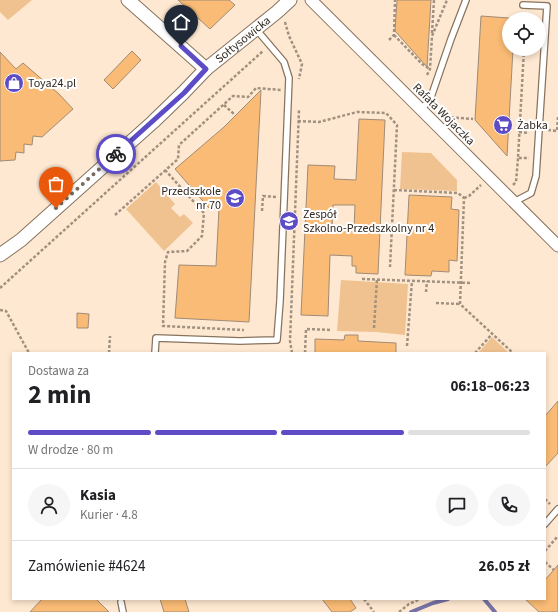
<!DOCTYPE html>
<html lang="pl">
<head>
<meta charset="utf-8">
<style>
  body { margin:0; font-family:"Source Sans 3",sans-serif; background:#f6f6f6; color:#202124; height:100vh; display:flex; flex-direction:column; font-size:15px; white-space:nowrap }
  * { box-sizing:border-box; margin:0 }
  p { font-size:13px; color:#757577 }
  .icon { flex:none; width:22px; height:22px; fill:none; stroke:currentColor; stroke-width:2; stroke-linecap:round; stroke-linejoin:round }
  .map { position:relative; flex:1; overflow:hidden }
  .side { position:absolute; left:12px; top:352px; width:534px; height:248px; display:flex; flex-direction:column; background:#fff; border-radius:0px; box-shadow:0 2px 6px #0003 }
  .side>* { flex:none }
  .controls { position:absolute; left:502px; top:12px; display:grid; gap:8px }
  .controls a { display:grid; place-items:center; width:44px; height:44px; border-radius:50%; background:#fff; box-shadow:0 2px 6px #0003; font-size:20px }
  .pin { position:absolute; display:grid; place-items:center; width:34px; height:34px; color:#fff; margin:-41px -17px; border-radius:50% 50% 50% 0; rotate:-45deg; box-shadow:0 0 4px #0007 }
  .pin .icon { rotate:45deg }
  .courier { position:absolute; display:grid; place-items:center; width:40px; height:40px; margin:-20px; border:3px solid #5d4cc5; border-radius:50%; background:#fff; color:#222; box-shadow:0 1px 5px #0007 }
  .head em { font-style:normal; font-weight:700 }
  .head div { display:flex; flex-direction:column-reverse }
  .head { display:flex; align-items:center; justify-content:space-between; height:68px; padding:0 16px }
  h1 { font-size:26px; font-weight:700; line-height:30px }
  .bar { display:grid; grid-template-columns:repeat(4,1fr); gap:6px 4px; align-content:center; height:48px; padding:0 16px }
  .bar i { height:5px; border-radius:3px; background:#e0e0e0 }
  .bar .selected { background:#5d4cc5 }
  .bar p { grid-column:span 4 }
  .line { display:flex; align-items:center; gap:10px; padding:0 16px; border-top:1px solid #e0e0e0 }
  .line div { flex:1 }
  .round { display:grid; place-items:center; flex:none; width:42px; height:42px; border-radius:21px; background:#f6f6f6 }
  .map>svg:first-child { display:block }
  .green { fill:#f0c290 }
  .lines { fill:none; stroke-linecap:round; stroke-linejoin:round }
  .stream { stroke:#7672a5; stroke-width:4 }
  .building { fill:#f9bb75; stroke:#a08b76; fill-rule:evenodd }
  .service-casing { stroke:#87735e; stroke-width:8 }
  .minor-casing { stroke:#87735e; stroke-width:13 }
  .tertiary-casing { stroke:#87735e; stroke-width:15 }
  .path { stroke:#a19180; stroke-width:2.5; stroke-dasharray:3 2; stroke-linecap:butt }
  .service { stroke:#fff; stroke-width:5.5 }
  .minor { stroke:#fff; stroke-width:11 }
  .tertiary { stroke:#fff; stroke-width:13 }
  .done { stroke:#796b5e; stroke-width:4; stroke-dasharray:0 7.2 }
  .route { stroke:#5d4cc5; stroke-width:5 }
  .labels { text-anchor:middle; stroke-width:4; stroke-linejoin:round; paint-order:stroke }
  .street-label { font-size:12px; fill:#312820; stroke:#fff }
  .poi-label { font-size:12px; fill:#312820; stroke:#fff; text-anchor:start }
</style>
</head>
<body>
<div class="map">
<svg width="558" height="612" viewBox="0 0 558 612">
  <rect width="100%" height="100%" fill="#ffe8d1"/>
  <!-- green -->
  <path class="green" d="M0 0H32L8 20 0 12Z
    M402 152 431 153 457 180V191L400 189Z
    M156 182 175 204 171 208 180 217 184 214 193 223 164 251 126 209Z
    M341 280 408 284 405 335 376 332 337 331Z
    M492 337 509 353H478Z"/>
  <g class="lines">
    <!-- stream -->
    <path class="stream" d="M484 599 495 612
      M411 612 433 603 448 599"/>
  </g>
  <!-- building -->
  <path class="building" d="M178 0H229L235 5 210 29Z
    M397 0H431L427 67 395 31Z
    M481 16 509 18V49H513L507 156 475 120Z
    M132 51 141 60 113 89 104 80Z
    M0 52 16 69 23 63 59 94 73 109 42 137 33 136 32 145 24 144V153L16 152 15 160 0 161Z
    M261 90 249 322 175 318 179 265 216 266 219 209 209 208 175 169 224 127Z
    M359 119 385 120 378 274 356 273V266H352V256L330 255 328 316 301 315 308 165 335 166 334 179 356 180ZM333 205H355L354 229 332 228Z
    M409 195 452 197 451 209 459 210 457 261 449 260V272L432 271 431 276 405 275Z
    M77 313 89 314 88 328H77Z
    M345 335H358V341L396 343V353H315V339L344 340Z
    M558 401V453L545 467V416Z
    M558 565V612H539L525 599H545V580Z
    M42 599H96L109 612H30Z
    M160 599H185L189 612H164Z
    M322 599H350L356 608 350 612H332Z"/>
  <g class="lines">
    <defs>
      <path id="service" d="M421 109 430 100 451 39 466 0
        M514 202 531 193 536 176 547 6 523 5
        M155 353 156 338 240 341 277 340 280 301 289 78 284 62 256 29
        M545 524 558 509
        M121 602 123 612"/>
      <path id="minor" d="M311 0 558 246"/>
      <g id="tertiary">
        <path d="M128 0 206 69"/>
        <path id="s1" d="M0 255 21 240 153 122 183 93 206 69 277 12 290 0"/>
      </g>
    </defs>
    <!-- service casing -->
    <use href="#service" class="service-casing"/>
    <!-- minor casing -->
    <use href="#minor" class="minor-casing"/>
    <!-- tertiary casing -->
    <use href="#tertiary" class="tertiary-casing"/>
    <!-- path -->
    <path class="path" d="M285 22 289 36 302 64 299 79
      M432 33 434 0
      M394 35 422 64 430 69
      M389 40 394 35 395 0
      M524 49 518 158H529
      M427 75 430 69 432 36 447 0
      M224 105 234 114
      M446 117 473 119
      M298 121 319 122 357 112 386 113 397 125 390 267
      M548 130 557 131 558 117
      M519 132 529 133
      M165 170 204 213 202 236 187 251 168 252 165 262 163 326 244 330
      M513 185 516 182 518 158
      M394 190 458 193 464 198 460 304 513 353
      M464 198 469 196 481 185
      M262 211 263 196 276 197
      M115 215 178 159 179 145 233 96 248 97 256 88 281 90
      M362 279 472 283
      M0 288 263 51
      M426 292 427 281
      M436 303 460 304
      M0 310 6 311 29 353
      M374 328 377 279
      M407 346 412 281
      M109 353 110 336
      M292 353 290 341 299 110
      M305 353 306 329 332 330
      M475 353 492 334
      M545 499 550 504
      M545 551 558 536
      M545 562 554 570
      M364 599 374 612
      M399 612 409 604 420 599"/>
    <!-- service -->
    <use href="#service" class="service"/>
    <!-- minor -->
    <use href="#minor" class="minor"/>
    <!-- tertiary -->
    <use href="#tertiary" class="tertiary"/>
  </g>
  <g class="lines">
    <!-- done -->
    <path class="done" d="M56 208 116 154"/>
    <!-- route -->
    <path class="route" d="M116 154 184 93 206 69 181 46"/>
  </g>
  <!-- icons -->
  <defs>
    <symbol id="shop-disc" viewBox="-11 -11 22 22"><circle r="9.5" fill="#5d4cc5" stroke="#fff"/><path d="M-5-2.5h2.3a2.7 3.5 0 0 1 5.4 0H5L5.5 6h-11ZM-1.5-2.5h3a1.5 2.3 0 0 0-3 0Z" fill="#fff"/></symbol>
    <symbol id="supermarket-disc" viewBox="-11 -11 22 22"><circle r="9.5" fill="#5d4cc5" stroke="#fff"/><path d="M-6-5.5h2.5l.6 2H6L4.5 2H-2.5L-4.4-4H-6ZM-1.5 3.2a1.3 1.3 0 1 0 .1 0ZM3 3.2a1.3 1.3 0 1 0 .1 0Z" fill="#fff"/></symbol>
    <symbol id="school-disc" viewBox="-11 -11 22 22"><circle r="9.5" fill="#5d4cc5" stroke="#fff"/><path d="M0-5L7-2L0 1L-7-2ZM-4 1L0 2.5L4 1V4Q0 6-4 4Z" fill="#fff"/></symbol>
  </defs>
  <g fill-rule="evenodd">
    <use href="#shop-disc" x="3" y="72" width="22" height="22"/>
    <use href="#supermarket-disc" x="492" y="114" width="22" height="22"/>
    <use href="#school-disc" x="224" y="187" width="22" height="22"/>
    <use href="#school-disc" x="278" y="210" width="22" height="22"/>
  </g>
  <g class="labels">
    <!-- street labels -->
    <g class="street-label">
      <text dy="4" stroke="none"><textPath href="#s1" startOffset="325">Sołtysowicka</textPath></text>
      <text transform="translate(444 114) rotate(45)" y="4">Rafała Wojaczka</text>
    </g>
    <!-- poi labels -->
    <g class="poi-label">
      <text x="28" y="87">Toya24.pl</text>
      <text x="517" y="129">Żabka</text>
      <text x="221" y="195" text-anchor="end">Przedszkole<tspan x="221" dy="14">nr 70</tspan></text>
      <text x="303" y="218">Zespół<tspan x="303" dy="14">Szkolno-Przedszkolny nr 4</tspan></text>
    </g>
  </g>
</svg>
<div class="controls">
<a><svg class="icon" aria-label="locate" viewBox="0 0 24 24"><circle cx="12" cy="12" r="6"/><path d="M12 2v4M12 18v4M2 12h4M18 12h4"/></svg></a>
</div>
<div class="pin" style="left:56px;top:208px;background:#ea580c"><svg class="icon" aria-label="bag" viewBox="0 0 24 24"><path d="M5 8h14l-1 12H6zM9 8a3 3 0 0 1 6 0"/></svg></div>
<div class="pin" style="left:181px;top:46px;background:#1f2937"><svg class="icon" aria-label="home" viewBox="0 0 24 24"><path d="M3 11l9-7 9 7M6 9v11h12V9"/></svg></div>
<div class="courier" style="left:116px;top:154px"><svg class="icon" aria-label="bike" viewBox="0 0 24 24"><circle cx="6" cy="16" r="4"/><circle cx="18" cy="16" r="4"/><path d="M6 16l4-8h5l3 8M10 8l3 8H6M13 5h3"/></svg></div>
<section class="side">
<div class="head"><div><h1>2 min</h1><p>Dostawa za</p></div><em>06:18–06:23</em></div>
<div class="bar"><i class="selected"></i><i class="selected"></i><i class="selected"></i><i></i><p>W drodze · 80 m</p></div>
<div class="line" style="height:72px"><a class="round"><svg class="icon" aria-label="person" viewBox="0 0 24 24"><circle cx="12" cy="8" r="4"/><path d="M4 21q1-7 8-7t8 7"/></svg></a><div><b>Kasia</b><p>Kurier · 4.8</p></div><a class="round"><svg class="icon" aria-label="chat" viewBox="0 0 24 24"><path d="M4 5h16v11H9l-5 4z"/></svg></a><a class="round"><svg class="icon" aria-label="phone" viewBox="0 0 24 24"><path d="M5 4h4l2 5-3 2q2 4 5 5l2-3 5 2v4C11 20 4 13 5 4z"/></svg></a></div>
<div class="line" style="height:52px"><div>Zamówienie #4624</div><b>26.05 zł</b></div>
</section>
</div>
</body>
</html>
